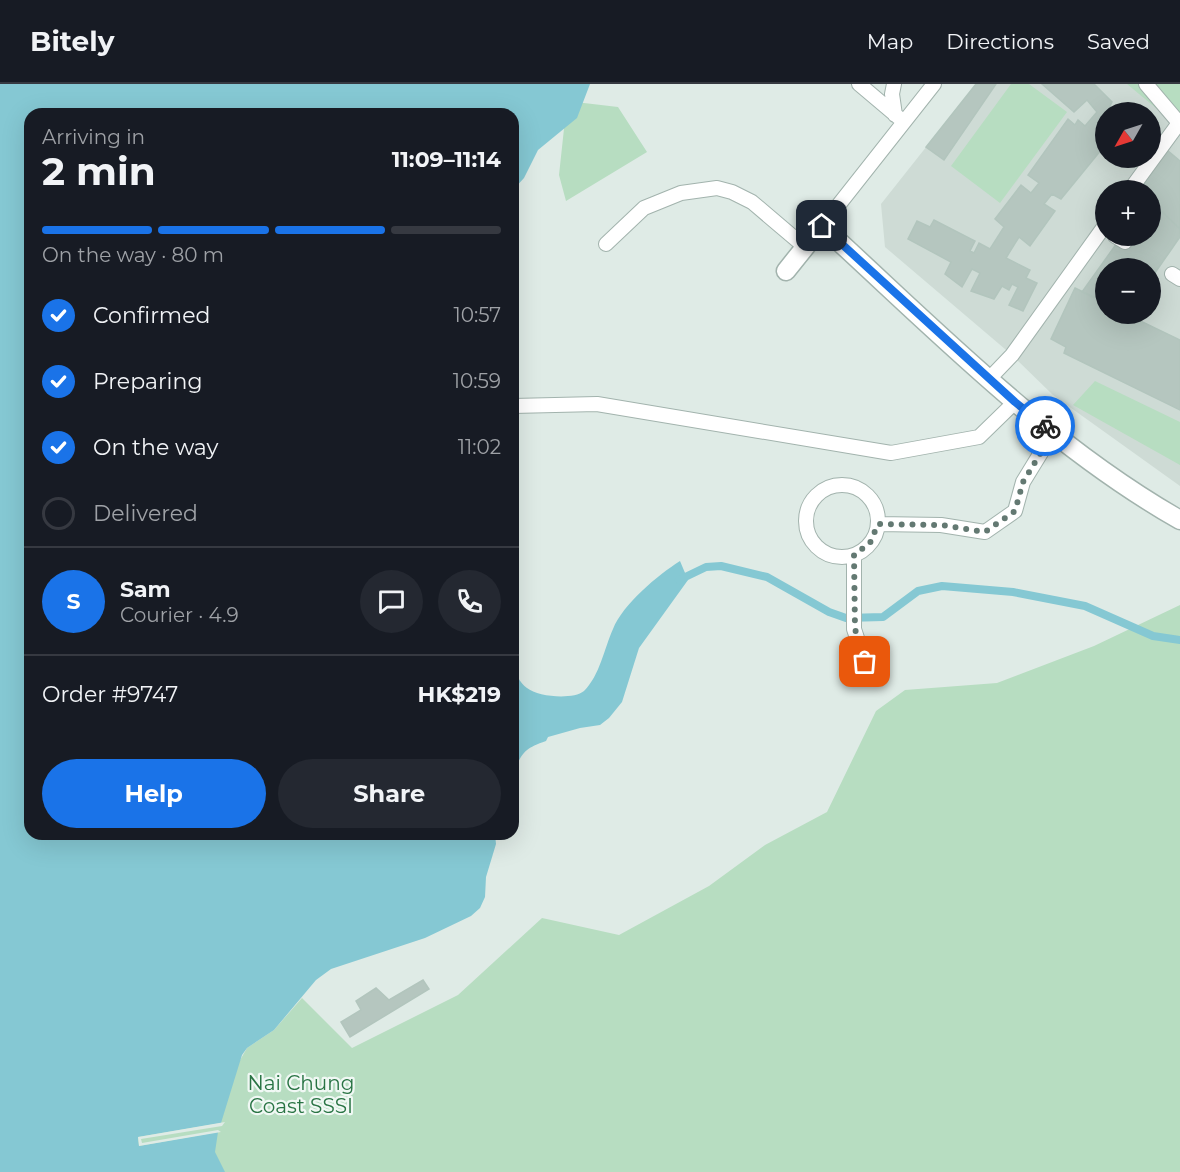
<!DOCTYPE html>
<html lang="en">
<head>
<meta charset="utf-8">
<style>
  body { margin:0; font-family:Montserrat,sans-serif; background:#242831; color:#f1f3f6; height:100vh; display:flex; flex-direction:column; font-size:22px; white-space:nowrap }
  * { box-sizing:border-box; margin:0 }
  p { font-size:20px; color:#9ea1a6 }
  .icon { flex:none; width:33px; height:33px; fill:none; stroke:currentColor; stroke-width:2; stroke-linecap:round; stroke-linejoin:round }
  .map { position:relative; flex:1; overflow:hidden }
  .details { position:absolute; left:24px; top:24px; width:495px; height:732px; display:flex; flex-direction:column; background:#171b24; border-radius:18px; box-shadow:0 6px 24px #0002 }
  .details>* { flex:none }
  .needle { width:39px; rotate:231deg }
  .buttons { position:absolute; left:1095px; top:18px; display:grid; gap:12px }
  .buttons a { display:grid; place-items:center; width:66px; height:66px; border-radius:50%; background:#171b24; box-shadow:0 6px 24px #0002; font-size:30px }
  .pin { position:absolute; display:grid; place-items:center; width:51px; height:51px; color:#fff; margin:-26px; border-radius:12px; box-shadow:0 3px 9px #0006 }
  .courier { position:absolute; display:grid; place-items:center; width:60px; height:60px; margin:-30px; border:4px solid #1a73e8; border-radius:50%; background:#fff; color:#222; box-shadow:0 2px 8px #0007 }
  .headline em { font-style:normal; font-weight:700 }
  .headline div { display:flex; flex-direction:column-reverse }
  .headline { display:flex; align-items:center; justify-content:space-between; height:102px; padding:0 18px }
  h1 { font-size:39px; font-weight:700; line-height:45px }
  .bar { display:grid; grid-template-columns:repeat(4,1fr); gap:9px 6px; align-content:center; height:72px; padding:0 18px }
  .bar i { height:8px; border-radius:4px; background:#363941 }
  .bar .active { background:#1a73e8 }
  .bar p { grid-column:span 4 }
  .line { display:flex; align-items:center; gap:15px; padding:0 18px; border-top:2px solid #363941 }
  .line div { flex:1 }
  .round { display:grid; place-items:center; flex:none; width:63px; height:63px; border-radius:32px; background:#242831 }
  ol { padding:0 18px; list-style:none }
  li { display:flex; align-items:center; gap:18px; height:66px }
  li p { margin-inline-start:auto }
  li .icon { padding:6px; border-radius:50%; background:#1a73e8; color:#fff; stroke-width:4 }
  li:last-child { color:#9ea1a6 }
  li i { width:33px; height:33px; border:3px solid #363941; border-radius:50% }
  .action { display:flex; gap:12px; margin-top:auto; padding:12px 18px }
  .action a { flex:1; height:69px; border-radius:36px; background:#1a73e8; color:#fff; font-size:24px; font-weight:700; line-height:69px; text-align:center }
  .action a+a { background:#242831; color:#f1f3f6 }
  header { display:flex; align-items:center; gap:36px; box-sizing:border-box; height:84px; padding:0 30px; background:#171b24; border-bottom:2px solid #363941 }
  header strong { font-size:28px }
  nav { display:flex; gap:33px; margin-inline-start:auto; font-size:21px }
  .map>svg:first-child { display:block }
  .built { fill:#cedbd5; fill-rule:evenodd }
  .green { fill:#b7ddc1 }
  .water { fill:#85c8d3 }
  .pier { fill:#dfebe6 }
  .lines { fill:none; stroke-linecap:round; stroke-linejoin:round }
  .stream { stroke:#85c8d3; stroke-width:8 }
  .building { fill:#b5c6bf; stroke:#b2c5bd; stroke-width:1.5 }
  .lane-casing { stroke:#a2b3ad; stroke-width:16 }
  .street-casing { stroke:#a2b3ad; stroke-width:21 }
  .lane { stroke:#fff; stroke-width:14 }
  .street { stroke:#fff; stroke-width:18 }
  .done { stroke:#637972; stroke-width:6; stroke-dasharray:0 10.8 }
  .route { stroke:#1a73e8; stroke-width:8 }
  .labels { text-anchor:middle; stroke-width:4.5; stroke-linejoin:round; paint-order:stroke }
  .park-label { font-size:20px; fill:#297444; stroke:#f0f8f4 }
</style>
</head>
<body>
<header>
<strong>Bitely</strong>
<nav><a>Map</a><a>Directions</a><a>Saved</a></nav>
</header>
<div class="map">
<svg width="1180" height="1088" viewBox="0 0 1180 1088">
  <rect width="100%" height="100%" fill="#dfebe6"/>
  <!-- built -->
  <path class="built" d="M976 0H1180V402L1053 311 1012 271 885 163 881 120ZM1106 28H1150V74H1106ZM1106 106H1150V152H1106ZM1106 184H1150V230H1106Z"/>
  <!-- green -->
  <path class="green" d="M1011 0H1029L1067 28 1000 119 951 82Z
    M1127 0H1180V44Z
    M567 17 618 23 647 68 566 117 559 91Z
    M1095 297 1180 338V381L1073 321Z
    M1180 521V1088H221L73 1082 239 978 247 964 274 946 302 914 352 964 458 911 542 834 619 851 709 802 765 761 827 728 876 627 905 606 997 599 1094 562Z"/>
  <!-- water -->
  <path class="water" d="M0 0H590L577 34 538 66 524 94 513 106V30H30V750H495L496 760 486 793 485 813 480 824 471 832 425 854 331 885 316 896 274 946 247 964 242 971 221 1039 138 1053 139 1062 218 1048 215 1068 225 1088H0Z
    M680 477 688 496 639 564 622 618 609 634 600 641 580 644 548 653 546 657C523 665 522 669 513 690V581C515 589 520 599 527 604 538 613 573 616 584 607 600 591 604 565 613 545 623 520 658 491 680 477Z"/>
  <!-- pier -->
  <path class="pier" d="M225 1038 222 1042 141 1055 142 1059 218 1046 221 1048 139 1062 138 1053Z"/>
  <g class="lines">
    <!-- stream -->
    <path class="stream" d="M679 496 706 483 721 482 767 493 829 528 846 534 883 533 918 507 942 502 1013 508 1085 522 1153 552 1180 556"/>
  </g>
  <!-- building -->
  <path class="building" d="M976 0H996L944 76 926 63Z
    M1042 0H1094L1112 18 1110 22 1114 26 1120 20 1127 28H1106V60L1061 115 1052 110 1044 120 1055 127 1030 162 1019 153 1006 174 1030 186 1026 194 1037 199 1023 227 1009 221 1018 203 1012 200 1009 206 1002 202 994 215 971 207 980 189 972 185 962 203 945 190 951 178 908 155 917 137 930 143 934 136 975 157 970 167 974 169 979 159 990 165 1004 143 995 135 1021 101 1031 109 1039 99 1028 91 1068 35 1075 41 1078 36 1085 42 1097 28 1087 16 1074 28Z
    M1167 66 1180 77V145L1150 116 1153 109 1143 101Z
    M1150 116 1180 145V153L1150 196V184H1106V219L1082 208 1122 152H1150Z
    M1075 204 1106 219V230H1126L1180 256V326L1064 269 1066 263 1051 255Z
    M423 896 429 905 350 953 341 938 361 926 356 917 376 904 389 916Z"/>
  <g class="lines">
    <defs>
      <path id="lane" d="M859 0 904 38
        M894 0 892 10 895 31
        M1146 0 1180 40
        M1130 106 1179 39
        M822 142 934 0
        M1115 152 1125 158
        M606 160 644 124 681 109 717 104 732 108 752 118 805 163
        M1172 190 1180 195
        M989 295 1012 271 1106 140
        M513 322 597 320 891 369 979 353 1015 318
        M806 437a36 36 0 1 1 72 0a36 36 0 1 1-72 0Z
        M878 440 941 441 985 448 1015 427 1023 398 1053 349
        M854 471V545L865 578"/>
      <path id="street" d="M786 187 822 142C935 245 1045 359 1180 436"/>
    </defs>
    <!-- lane casing -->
    <use href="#lane" class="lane-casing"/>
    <!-- street casing -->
    <use href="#street" class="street-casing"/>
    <!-- lane -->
    <use href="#lane" class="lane"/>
    <!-- street -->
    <use href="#street" class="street"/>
  </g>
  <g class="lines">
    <!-- done -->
    <path class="done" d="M865 578 855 545 854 471 870 459 878 440 941 441 985 448 1015 427 1023 398 1053 349 1045 342"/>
    <!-- route -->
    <path class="route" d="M822 142 1015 318 1045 342"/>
  </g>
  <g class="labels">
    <!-- park labels -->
    <g class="park-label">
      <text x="301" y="1006">Nai Chung<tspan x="301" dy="23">Coast SSSI</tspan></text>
    </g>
  </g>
</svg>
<div class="buttons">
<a><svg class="needle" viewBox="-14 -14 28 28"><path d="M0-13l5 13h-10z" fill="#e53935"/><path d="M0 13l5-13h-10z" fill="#9ea1a6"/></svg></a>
<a>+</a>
<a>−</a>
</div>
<div class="pin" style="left:865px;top:578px;background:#ea580c"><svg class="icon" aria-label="bag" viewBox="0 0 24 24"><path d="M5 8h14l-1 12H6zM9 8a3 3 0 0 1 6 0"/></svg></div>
<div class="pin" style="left:822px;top:142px;background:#1f2937"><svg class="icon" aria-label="home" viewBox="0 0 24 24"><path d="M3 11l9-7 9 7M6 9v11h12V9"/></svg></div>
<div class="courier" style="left:1045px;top:342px"><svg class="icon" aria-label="bike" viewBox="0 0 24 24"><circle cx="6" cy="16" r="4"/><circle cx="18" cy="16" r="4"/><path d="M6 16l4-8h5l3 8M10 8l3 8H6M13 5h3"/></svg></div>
<section class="details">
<div class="headline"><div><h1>2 min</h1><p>Arriving in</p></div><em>11:09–11:14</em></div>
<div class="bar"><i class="active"></i><i class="active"></i><i class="active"></i><i></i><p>On the way · 80 m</p></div>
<ol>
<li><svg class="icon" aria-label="check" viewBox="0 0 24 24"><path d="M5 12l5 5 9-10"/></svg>Confirmed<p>10:57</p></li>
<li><svg class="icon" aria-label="check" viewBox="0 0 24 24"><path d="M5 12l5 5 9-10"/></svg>Preparing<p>10:59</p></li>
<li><svg class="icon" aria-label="check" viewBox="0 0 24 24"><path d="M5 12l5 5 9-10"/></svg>On the way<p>11:02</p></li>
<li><i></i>Delivered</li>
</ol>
<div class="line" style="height:108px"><b class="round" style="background:#1a73e8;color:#fff">S</b><div><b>Sam</b><p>Courier · 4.9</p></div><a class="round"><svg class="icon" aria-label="chat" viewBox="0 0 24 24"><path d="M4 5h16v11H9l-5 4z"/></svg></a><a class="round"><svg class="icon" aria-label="phone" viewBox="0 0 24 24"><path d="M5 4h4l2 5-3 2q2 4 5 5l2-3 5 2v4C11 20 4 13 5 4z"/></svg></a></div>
<div class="line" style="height:78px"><div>Order #9747</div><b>HK$219</b></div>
<div class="action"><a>Help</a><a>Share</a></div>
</section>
</div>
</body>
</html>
